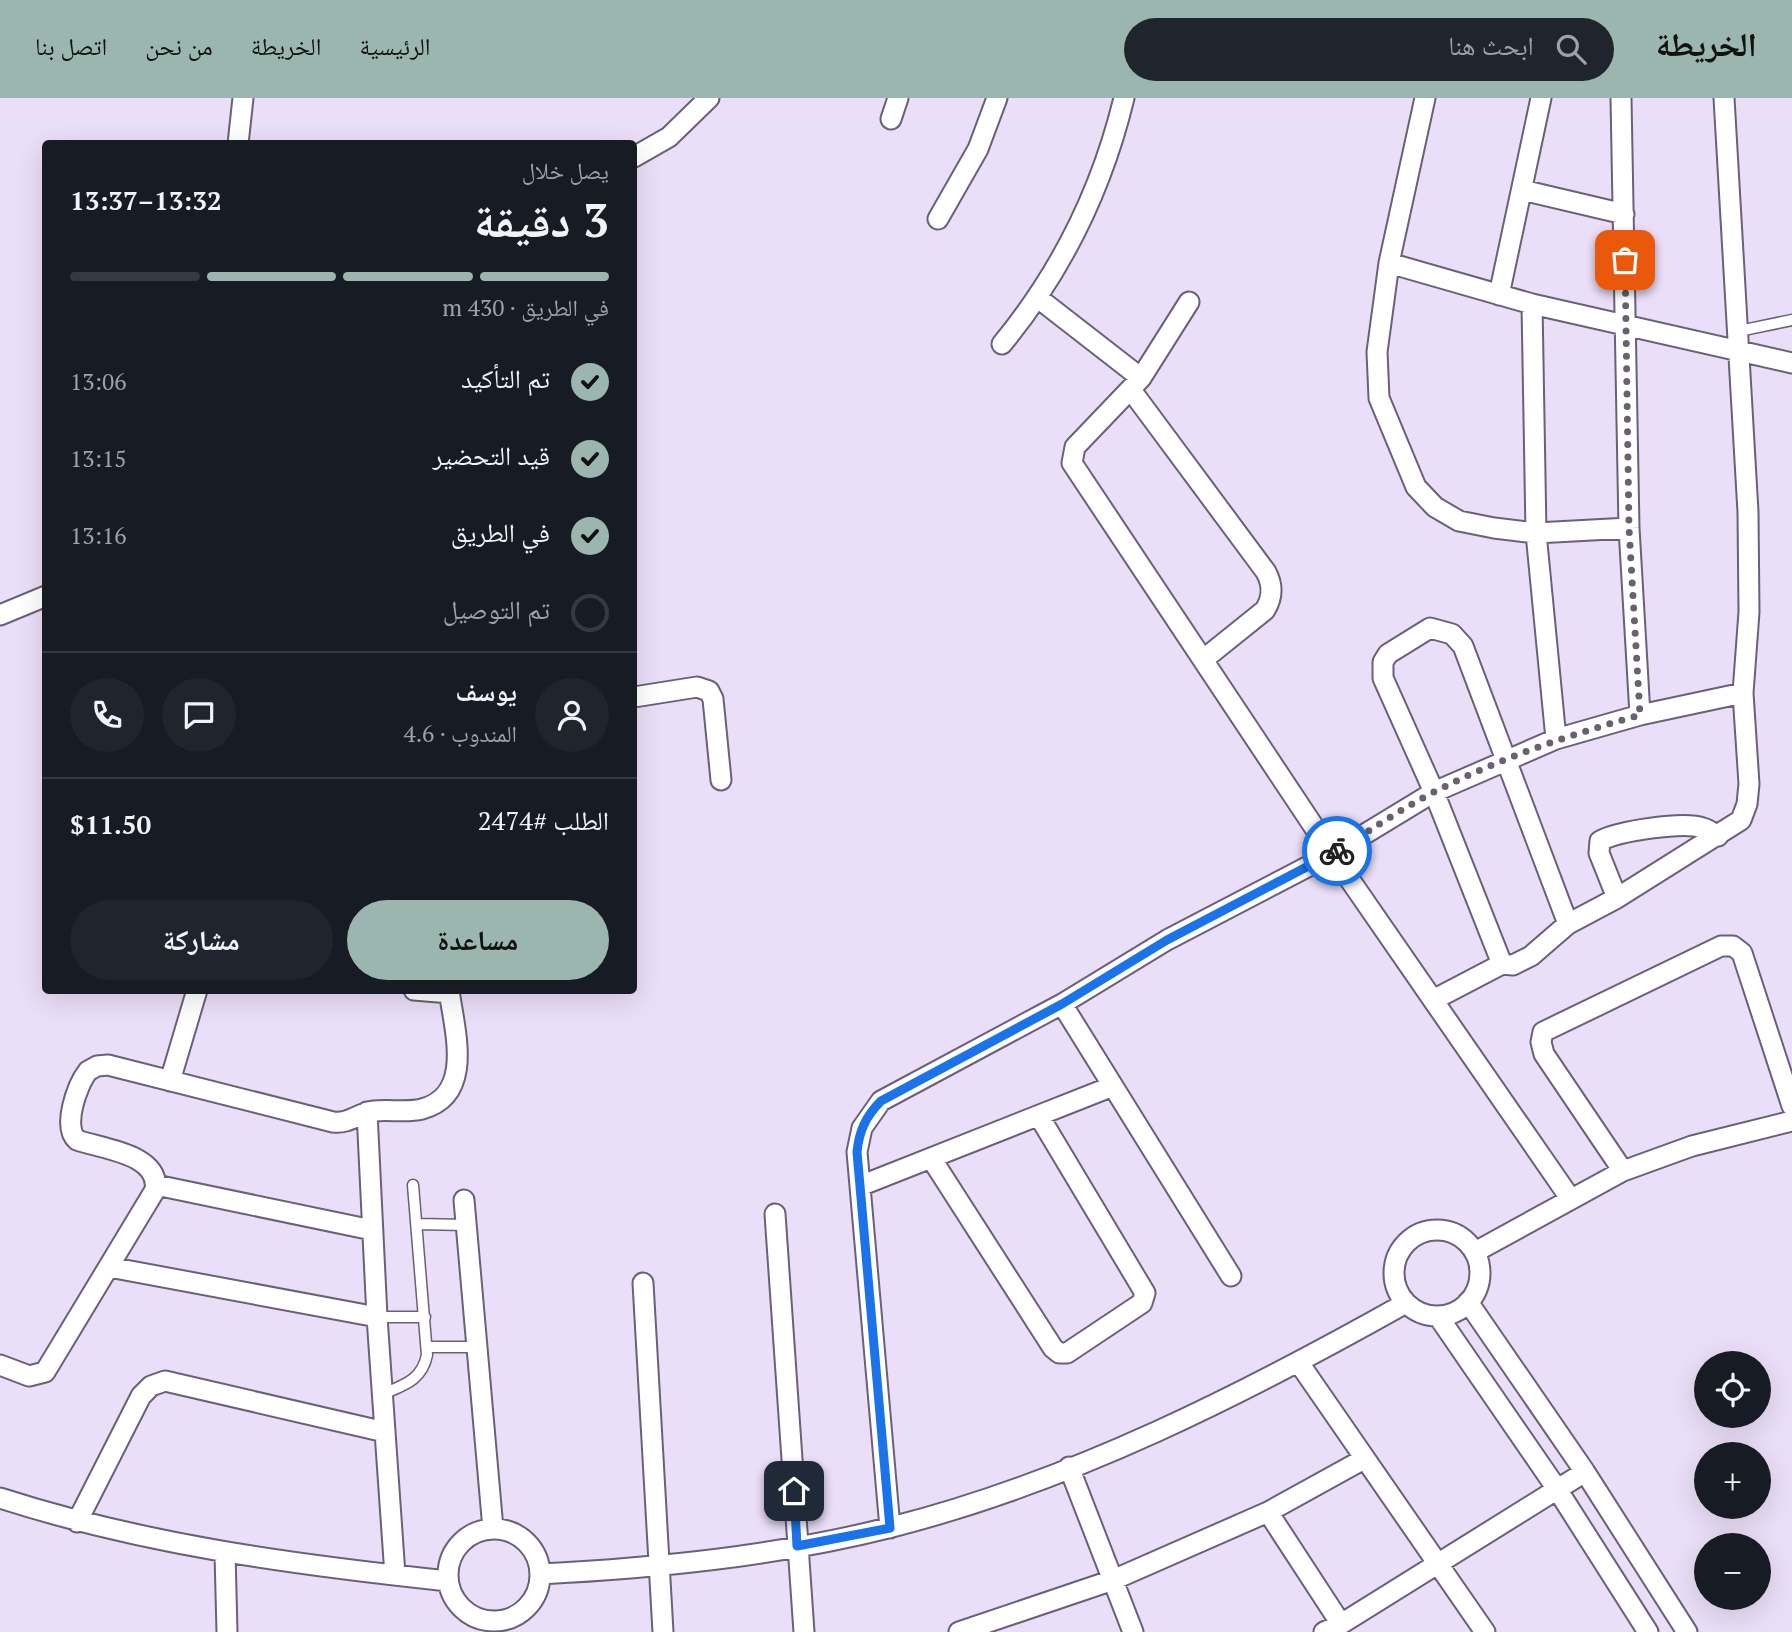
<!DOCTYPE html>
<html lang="ar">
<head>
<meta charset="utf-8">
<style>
  body { margin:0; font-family:"PT Serif","Noto Naskh Arabic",serif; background:#20242c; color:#f1f3f6; direction:rtl; height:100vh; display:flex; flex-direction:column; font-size:26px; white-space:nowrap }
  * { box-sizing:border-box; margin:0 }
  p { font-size:23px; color:#9ea1a6 }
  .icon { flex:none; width:38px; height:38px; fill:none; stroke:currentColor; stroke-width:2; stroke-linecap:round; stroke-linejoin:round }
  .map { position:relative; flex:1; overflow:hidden; direction:ltr }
  .drawer { position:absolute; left:42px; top:42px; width:595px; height:854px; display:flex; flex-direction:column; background:#171b24; border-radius:7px; box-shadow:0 7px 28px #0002; direction:rtl }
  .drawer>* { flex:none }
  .buttons { position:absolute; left:1694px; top:1253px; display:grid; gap:14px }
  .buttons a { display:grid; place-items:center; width:77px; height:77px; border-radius:50%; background:#171b24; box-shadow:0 7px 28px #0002; font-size:35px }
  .pin { position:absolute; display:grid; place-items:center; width:60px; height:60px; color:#fff; margin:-30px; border-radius:14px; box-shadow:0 4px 10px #0006 }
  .courier { position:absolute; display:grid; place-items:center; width:70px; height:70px; margin:-35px; border:5px solid #1a73e8; border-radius:50%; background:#fff; color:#222; box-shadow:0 2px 9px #0007 }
  .head em { font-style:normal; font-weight:800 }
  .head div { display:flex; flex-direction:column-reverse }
  .head { display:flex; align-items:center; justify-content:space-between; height:119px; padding:0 28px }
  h1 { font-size:46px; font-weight:800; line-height:52px }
  .bar { display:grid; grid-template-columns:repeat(4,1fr); gap:10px 7px; align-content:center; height:84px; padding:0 28px }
  .bar i { height:9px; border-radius:5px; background:#363941 }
  .bar .selected { background:#9bb6ae }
  .bar p { grid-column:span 4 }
  .line { display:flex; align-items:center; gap:18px; padding:0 28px; border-top:2px solid #363941 }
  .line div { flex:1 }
  .round { display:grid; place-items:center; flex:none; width:74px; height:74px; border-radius:37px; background:#20242c }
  ol { padding:0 28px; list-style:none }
  li { display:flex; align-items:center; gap:21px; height:77px }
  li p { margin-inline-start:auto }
  li .icon { padding:7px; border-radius:50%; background:#9bb6ae; color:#111; stroke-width:4 }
  li:last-child { color:#9ea1a6 }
  li i { width:38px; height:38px; border:4px solid #363941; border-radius:50% }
  .button { display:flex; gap:14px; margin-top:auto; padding:14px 28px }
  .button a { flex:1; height:80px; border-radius:42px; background:#9bb6ae; color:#111; font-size:28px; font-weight:800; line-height:80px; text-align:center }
  .button a+a { background:#20242c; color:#f1f3f6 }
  header { display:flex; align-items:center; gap:42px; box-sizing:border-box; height:98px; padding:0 35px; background:#9bb6ae; color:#111 }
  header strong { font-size:33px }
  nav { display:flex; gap:38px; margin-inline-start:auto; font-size:24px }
  .search { width:490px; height:63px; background:#20242c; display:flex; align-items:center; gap:18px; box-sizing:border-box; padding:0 24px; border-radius:38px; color:#9ea1a6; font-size:26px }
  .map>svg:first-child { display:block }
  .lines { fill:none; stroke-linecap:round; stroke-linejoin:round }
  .lane-casing { stroke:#6b6077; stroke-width:13 }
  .street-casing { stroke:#6b6077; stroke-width:23 }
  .lane { stroke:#fff; stroke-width:10 }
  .street { stroke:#fff; stroke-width:19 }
  .done { stroke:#696170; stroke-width:7; stroke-dasharray:0 12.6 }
  .route { stroke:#1a73e8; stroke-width:9 }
</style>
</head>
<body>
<header>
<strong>الخريطة</strong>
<div class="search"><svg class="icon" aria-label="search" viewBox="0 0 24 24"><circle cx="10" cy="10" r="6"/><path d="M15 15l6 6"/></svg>ابحث هنا</div>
<nav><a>الرئيسية</a><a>الخريطة</a><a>من نحن</a><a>اتصل بنا</a></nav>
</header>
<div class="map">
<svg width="1792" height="1534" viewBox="0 0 1792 1534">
  <rect width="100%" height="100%" fill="#ebdef8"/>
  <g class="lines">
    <defs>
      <path id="lane" d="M1739 233 1792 222
        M417 1126 466 1127
        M377 1219H425
        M428 1249H477
        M383 1296C404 1287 422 1282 427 1257L413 1087"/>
      <path id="street" d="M1425 0 1389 165 1377 254 1379 300 1416 389 1435 409 1459 423 1494 430 1536 435 1629 430
        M1621 0 1629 430 1640 617
        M891 21 898 0
        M238 46 243 0
        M634 59 669 39 709 0
        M1522 92 1624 116
        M938 121 978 51 997 0
        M1389 165 1532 206 1792 265
        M1499 197 1541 0
        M1038 200 1141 280
        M1189 204 1141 280 1075 349 1072 365 1332 756 1570 1100
        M1532 206 1536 435 1556 641
        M1002 246C1062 173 1102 91 1124 0
        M1131 292 1266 474C1273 487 1273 499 1265 512L1204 561
        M0 517 46 498
        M634 599 697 589 709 593 713 601 721 682
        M1617 800 1599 755 1600 743C1618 733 1684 723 1703 730 1708 731 1713 735 1718 738
        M1568 826 1463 548 1452 536 1430 530 1388 556 1383 564V580L1434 694 1502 866 1513 867 1531 858 1568 826 1617 800 1741 722 1747 706 1749 686 1743 595 1749 514 1748 414 1724 0
        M414 892 450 895
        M1435 901 1502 866
        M1062 906 1231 1178
        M170 983 197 892
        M367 1014 377 1219 395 1477
        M931 1060 1053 1250 1059 1255H1067L1142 1205 1145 1195 1039 1018
        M1623 1073 1544 956 1541 944 1543 934 1721 848H1733L1742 855 1792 1008
        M156 1087 372 1132
        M860 1088 1113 988
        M464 1102 493 1431
        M775 1116 804 1534
        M1394 1175a43 43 0 1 1 86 0a43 43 0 1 1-86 0Z
        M1475 1154 1623 1073 1692 1048 1792 1023
        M109 1169 377 1219
        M643 1185 663 1534
        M1468 1204 1585 1374 1687 1534
        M1438 1218 1557 1391 1648 1534
        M1299 1265 1485 1534
        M0 1267 29 1278 45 1274 155 1092C161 1056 102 1051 77 1042 62 1029 77 987 88 973L97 968 108 967 333 1024C350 1026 358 1015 374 1013 390 1011 406 1015 422 1011 475 997 454 931 449 892
        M1069 1369 1133 1534
        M0 1400C146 1447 296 1467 448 1483
        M1268 1414 1364 1361
        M77 1424 141 1298 151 1288 165 1283 385 1334
        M890 1430 857 1054 862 1030 881 1003 1062 906 1167 842 1332 756 1434 694 1556 641 1640 617 1743 595
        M448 1477a46 46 0 1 1 92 0a46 46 0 1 1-92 0Z
        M225 1455 227 1534
        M540 1476C658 1470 777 1458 892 1429 1073 1383 1244 1296 1406 1205
        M959 1534 1113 1482 1268 1414 1341 1526
        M1324 1534 1341 1526 1585 1374"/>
    </defs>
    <!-- lane casing -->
    <use href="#lane" class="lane-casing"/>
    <!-- street casing -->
    <use href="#street" class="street-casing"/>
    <!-- lane -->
    <use href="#lane" class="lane"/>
    <!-- street -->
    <use href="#street" class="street"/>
  </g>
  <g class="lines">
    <!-- done -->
    <path class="done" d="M1337 753C1369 733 1401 711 1434 694 1500 660 1569 637 1640 617L1629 430 1625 162"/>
    <!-- route -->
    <path class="route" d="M794 1393 797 1448 890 1430 857 1054C859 1033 866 1018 881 1003L1062 906 1167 842 1337 753"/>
  </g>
</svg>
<div class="buttons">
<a><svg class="icon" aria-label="locate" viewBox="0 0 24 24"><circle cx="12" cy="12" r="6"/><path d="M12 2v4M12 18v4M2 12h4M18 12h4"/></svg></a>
<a>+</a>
<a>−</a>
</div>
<div class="pin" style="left:1625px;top:162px;background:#ea580c"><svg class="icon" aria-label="bag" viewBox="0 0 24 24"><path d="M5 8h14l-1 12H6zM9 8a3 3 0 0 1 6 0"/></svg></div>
<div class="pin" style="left:794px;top:1393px;background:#1f2937"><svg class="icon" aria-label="home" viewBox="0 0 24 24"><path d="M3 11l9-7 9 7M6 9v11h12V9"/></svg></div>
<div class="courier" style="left:1337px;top:753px"><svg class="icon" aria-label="bike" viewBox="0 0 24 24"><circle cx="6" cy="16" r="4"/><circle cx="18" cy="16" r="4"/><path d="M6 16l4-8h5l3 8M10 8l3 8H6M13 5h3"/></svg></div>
<section class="drawer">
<div class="head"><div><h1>3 دقيقة</h1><p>يصل خلال</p></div><em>13:32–13:37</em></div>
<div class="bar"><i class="selected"></i><i class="selected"></i><i class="selected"></i><i></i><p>في الطريق · 430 m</p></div>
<ol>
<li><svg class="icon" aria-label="check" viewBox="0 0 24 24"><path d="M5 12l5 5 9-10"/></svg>تم التأكيد<p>13:06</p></li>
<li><svg class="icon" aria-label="check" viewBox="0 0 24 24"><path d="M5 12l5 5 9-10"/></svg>قيد التحضير<p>13:15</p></li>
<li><svg class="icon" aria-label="check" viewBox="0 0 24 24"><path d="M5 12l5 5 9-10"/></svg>في الطريق<p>13:16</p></li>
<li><i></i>تم التوصيل</li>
</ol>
<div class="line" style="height:126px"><a class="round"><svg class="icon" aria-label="person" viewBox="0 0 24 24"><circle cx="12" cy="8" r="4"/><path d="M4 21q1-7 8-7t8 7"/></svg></a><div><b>يوسف</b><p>المندوب · 4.6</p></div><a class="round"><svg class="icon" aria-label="chat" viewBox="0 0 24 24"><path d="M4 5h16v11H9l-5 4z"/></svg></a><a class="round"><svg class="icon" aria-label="phone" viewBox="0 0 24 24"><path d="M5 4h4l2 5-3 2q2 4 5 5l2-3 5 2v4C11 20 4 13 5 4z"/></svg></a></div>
<div class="line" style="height:91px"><div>الطلب #2474</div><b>$11.50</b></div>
<div class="button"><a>مساعدة</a><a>مشاركة</a></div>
</section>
</div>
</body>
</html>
